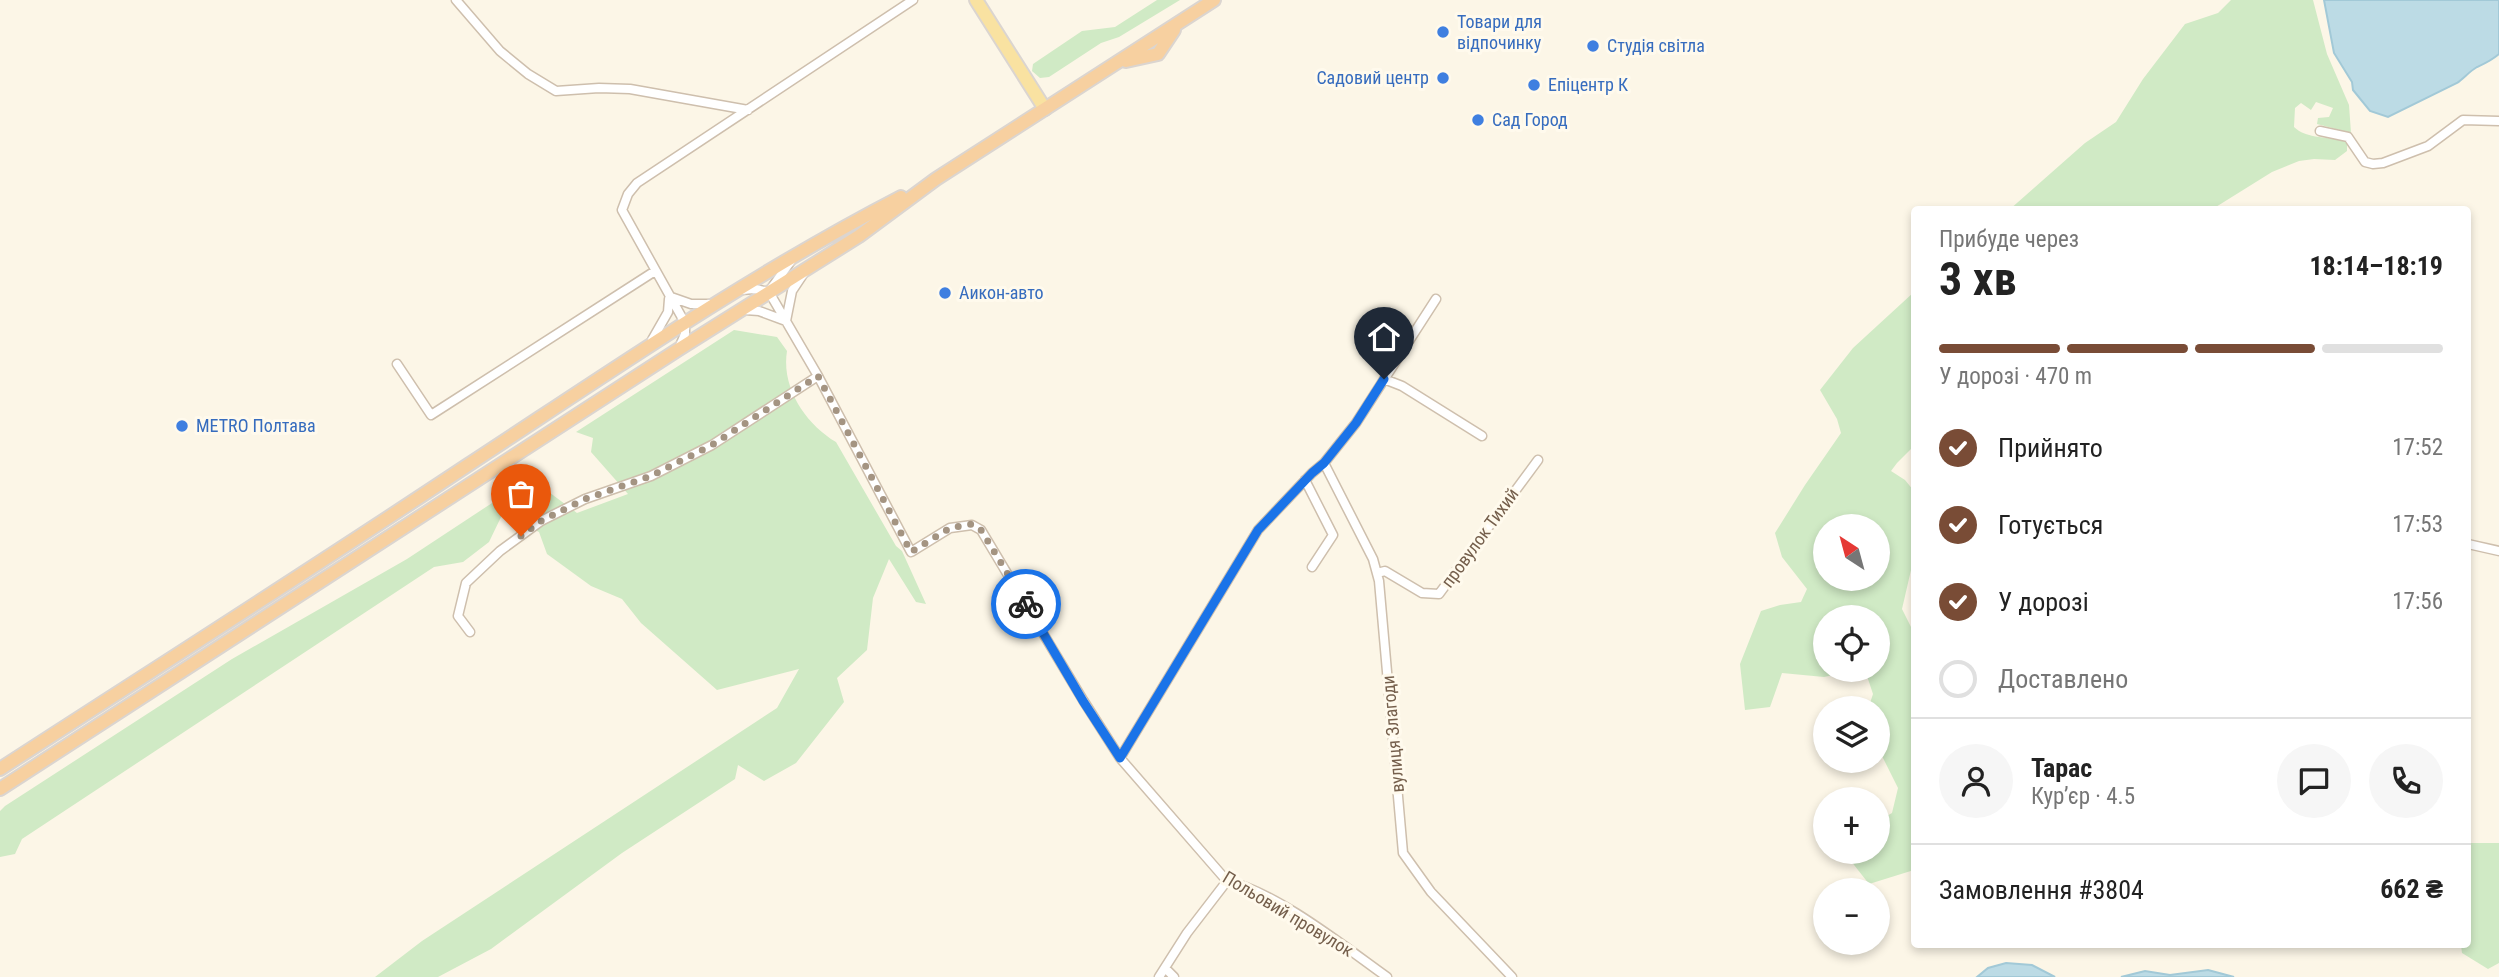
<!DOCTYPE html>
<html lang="uk">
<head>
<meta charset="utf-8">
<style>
  body { margin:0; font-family:"Roboto Condensed",sans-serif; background:#f6f6f6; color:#222; height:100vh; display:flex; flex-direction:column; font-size:26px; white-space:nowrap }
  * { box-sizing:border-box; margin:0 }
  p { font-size:23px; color:#767676 }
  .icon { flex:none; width:38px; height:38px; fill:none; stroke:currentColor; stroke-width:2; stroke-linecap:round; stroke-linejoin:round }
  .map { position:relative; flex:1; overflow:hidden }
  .drawer { position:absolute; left:1911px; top:206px; width:560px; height:742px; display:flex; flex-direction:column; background:#fff; border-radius:7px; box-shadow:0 4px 10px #0003 }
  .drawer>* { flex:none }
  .needle { width:46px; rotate:324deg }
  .fabs { position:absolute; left:1813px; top:514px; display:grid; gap:14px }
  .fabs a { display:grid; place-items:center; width:77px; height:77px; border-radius:50%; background:#fff; box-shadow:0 4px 10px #0003; font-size:35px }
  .pin { position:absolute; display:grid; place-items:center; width:60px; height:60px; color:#fff; margin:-72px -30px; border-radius:50% 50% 50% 0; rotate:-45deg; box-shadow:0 0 7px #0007 }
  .pin .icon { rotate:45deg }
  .courier { position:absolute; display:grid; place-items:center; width:70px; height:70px; margin:-35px; border:5px solid #1a73e8; border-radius:50%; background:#fff; color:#222; box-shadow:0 2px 9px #0007 }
  .head em { font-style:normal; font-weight:700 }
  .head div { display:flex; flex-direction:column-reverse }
  .head { display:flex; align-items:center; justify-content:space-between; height:119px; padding:0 28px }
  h1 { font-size:46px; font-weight:700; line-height:52px }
  .bar { display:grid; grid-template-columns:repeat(4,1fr); gap:10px 7px; align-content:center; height:84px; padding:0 28px }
  .bar i { height:9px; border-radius:5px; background:#e0e0e0 }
  .bar .active { background:#794c36 }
  .bar p { grid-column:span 4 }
  .line { display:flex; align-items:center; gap:18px; padding:0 28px; border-top:2px solid #e0e0e0 }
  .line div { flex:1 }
  .round { display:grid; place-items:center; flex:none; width:74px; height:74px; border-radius:37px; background:#f6f6f6 }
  ol { padding:0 28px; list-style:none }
  li { display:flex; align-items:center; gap:21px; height:77px }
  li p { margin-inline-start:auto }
  li .icon { padding:7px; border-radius:50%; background:#794c36; color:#fff; stroke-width:4 }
  li:last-child { color:#767676 }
  li i { width:38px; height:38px; border:4px solid #e0e0e0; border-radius:50% }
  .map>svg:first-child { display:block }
  .green { fill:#d0eac5; fill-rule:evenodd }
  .water { fill:#bcdbe5; stroke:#a2c9d7; stroke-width:2 }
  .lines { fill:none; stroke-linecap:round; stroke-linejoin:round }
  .minor-casing { stroke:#cebfad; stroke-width:11 }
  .primary-casing { stroke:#dbd5d0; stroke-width:16 }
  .trunk-casing { stroke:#dbd5d0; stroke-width:16 }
  .minor { stroke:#fff; stroke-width:8 }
  .primary { stroke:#f9e2a1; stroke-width:12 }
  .trunk { stroke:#f7d0a0; stroke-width:12 }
  .done { stroke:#a49482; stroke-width:7; stroke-dasharray:0 12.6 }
  .route { stroke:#1a73e8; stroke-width:9 }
  .shop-dot { fill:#3f7fe0; stroke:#fffaed; stroke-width:2.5 }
  .labels { text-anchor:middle; stroke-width:6; stroke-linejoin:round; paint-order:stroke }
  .shop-label { font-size:18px; fill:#366cbe; stroke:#fffaed; text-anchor:start }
  .street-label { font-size:18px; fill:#755f4c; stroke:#fffaed }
</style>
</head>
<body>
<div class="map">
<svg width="2499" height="977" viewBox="0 0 2499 977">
  <rect width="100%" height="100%" fill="#fcf6e7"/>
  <!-- green -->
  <path class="green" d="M1157 0H1180L1119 37 1101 43 1049 77 1040 78 1032 71 1033 64 1082 31 1115 27Z
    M2231 0H2313L2327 54 2349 105 2351 133 2317 124 2318 118 2329 117 2333 108 2316 102 2311 110 2301 103 2295 108 2294 127C2306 139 2331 137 2347 141V151L2335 160 2314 159 2299 161 2272 172 2211 210H2009L2085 143 2116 122 2143 79 2185 24 2218 13Z
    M1914 292V446L1897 463 1891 471 1905 480 1914 491V557L1902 609 1914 633V870L1869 884 1847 856 1848 852H1878V821L1892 813 1898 788 1878 748V709H1868L1873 694 1865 670H1878V618H1825V670H1858L1824 677 1782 673 1770 707 1745 710 1740 664 1761 611 1780 605 1801 602 1807 589 1782 557 1775 533 1805 485 1841 433 1837 419 1820 390 1853 348ZM1825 527H1878V579H1825Z
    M734 330 777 337 787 351C781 388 806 424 836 442L896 546 902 551 926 604 916 602 889 559 873 598 867 650 837 678 844 702 796 763 764 781 738 765 735 779 622 853 491 949 438 977H375L422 941 777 708 799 669 717 690 641 623 622 599 591 586 547 554 539 532 502 515 489 542 463 562 434 567 22 839 15 854 0 857V811L5 806 232 659 407 559 530 478 577 513 628 494 591 452 593 438 576 432Z
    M2468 843H2499V963L2488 969 2462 953 2461 945H2468Z"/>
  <!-- water -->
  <path class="water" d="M2324 0H2499V54C2491 61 2486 63 2477 67 2470 71 2464 78 2457 83L2388 117 2370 111 2353 90 2352 82 2334 53Z
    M2006 963 2032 965 2055 977H1977L1988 968Z
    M2208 970 2234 977H2121L2145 971 2170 975Z"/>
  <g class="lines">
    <defs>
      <path id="minor" d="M456 0 500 51 528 74 556 91 599 88 630 89 748 110
        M2320 131 2348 137 2365 162 2373 164 2383 163 2428 146 2463 120 2499 121
        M741 290 755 289 769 292
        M770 290 791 261
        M769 292 818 376 911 552 950 528 972 525 981 530 1083 700 1120 758 1227 881C1276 892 1345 947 1387 977
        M671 297 691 304H713
        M745 310 759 311 786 321 792 291 804 273
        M652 340 668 312 669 299
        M679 348 685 334V323L622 210 628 194 637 183 913 0
        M397 364 431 415 655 271
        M1384 379 1402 386 1482 436
        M1324 463 1373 559 1379 581 1403 853 1431 892 1512 977
        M1305 480 1333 535 1312 567
        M2468 544 2499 551
        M1377 573 1385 571 1422 593 1439 594 1538 460
        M470 632 458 616 466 583 500 551 541 521 585 499 651 476 712 445 818 376
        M1120 758 1258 530 1312 473 1324 463 1356 423 1436 299
        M1165 968 1174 977
        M1159 977 1187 933 1227 881"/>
      <path id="primary" d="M976 0 1045 109"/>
      <path id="trunk" d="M1126 61 1158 54 1174 30
        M0 769C156 668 313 568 468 465 610 372 750 275 901 197
        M0 789 679 349 859 236 936 179 1214 0"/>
    </defs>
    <!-- minor casing -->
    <use href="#minor" class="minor-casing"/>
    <!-- primary casing -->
    <use href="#primary" class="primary-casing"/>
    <!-- trunk casing -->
    <use href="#trunk" class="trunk-casing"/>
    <!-- minor -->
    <use href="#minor" class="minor"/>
    <!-- primary -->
    <use href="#primary" class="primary"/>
    <!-- trunk -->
    <use href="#trunk" class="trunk"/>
  </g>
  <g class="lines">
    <!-- done -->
    <path class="done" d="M521 536 541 521 585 499 651 476 712 445 818 376 911 552 950 528 972 524 981 530 1026 604"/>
    <!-- route -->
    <path class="route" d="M1026 604 1083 701 1120 758 1258 530 1312 473 1324 463 1356 423 1384 379"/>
  </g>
  <!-- markers -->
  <g class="shop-dot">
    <circle cx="1443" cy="32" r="7"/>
    <circle cx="1593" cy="46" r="7"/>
    <circle cx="1443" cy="78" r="7"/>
    <circle cx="1534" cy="85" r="7"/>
    <circle cx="1478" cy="120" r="7"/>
    <circle cx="945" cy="293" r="7"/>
    <circle cx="182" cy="426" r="7"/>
  </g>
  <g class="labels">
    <!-- shop labels -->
    <g class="shop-label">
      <text x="1457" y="28">Товари для<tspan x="1457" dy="21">відпочинку</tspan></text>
      <text x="1607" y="52">Студія світла</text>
      <text x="1429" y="84" text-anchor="end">Садовий центр</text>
      <text x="1548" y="91">Епіцентр К</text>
      <text x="1492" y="126">Сад Город</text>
      <text x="959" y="299">Аикон-авто</text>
      <text x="196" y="432">METRO Полтава</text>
    </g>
    <!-- street labels -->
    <g class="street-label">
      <text transform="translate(1480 538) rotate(-54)" y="6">провулок Тихий</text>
      <text transform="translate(1393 734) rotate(-95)" y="6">вулиця Злагоди</text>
      <text transform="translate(1288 914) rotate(31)" y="6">Польовий провулок</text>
    </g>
  </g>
</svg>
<div class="fabs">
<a><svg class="needle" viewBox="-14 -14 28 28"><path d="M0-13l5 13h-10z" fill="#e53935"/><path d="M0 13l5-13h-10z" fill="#767676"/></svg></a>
<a><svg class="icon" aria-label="locate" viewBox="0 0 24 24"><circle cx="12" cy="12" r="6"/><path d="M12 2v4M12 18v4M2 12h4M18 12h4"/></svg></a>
<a><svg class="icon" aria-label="layers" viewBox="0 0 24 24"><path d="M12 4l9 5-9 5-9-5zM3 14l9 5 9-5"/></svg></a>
<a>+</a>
<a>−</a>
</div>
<div class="pin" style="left:521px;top:536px;background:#ea580c"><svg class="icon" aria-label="bag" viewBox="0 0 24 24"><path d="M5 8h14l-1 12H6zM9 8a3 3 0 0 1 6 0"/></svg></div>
<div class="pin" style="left:1384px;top:379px;background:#1f2937"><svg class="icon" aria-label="home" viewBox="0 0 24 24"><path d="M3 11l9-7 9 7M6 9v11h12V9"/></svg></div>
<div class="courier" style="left:1026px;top:604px"><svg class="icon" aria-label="bike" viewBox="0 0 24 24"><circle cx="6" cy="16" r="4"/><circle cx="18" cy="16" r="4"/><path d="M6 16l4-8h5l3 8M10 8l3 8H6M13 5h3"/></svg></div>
<section class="drawer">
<div class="head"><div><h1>3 хв</h1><p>Прибуде через</p></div><em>18:14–18:19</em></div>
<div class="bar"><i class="active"></i><i class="active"></i><i class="active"></i><i></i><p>У дорозі · 470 m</p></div>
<ol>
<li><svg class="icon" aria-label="check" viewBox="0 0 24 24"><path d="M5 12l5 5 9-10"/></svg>Прийнято<p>17:52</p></li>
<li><svg class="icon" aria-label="check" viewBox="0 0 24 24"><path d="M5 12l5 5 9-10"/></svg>Готується<p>17:53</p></li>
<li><svg class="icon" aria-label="check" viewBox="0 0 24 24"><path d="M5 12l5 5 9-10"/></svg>У дорозі<p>17:56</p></li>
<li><i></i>Доставлено</li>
</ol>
<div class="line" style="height:126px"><a class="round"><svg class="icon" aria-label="person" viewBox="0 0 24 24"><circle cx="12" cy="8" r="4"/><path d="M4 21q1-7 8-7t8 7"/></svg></a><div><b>Тарас</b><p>Кур’єр · 4.5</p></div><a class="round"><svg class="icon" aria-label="chat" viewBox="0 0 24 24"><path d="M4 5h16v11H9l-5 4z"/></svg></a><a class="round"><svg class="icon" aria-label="phone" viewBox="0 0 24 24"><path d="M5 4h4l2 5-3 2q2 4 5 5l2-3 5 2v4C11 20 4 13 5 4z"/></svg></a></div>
<div class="line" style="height:91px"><div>Замовлення #3804</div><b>662 ₴</b></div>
</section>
</div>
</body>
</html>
